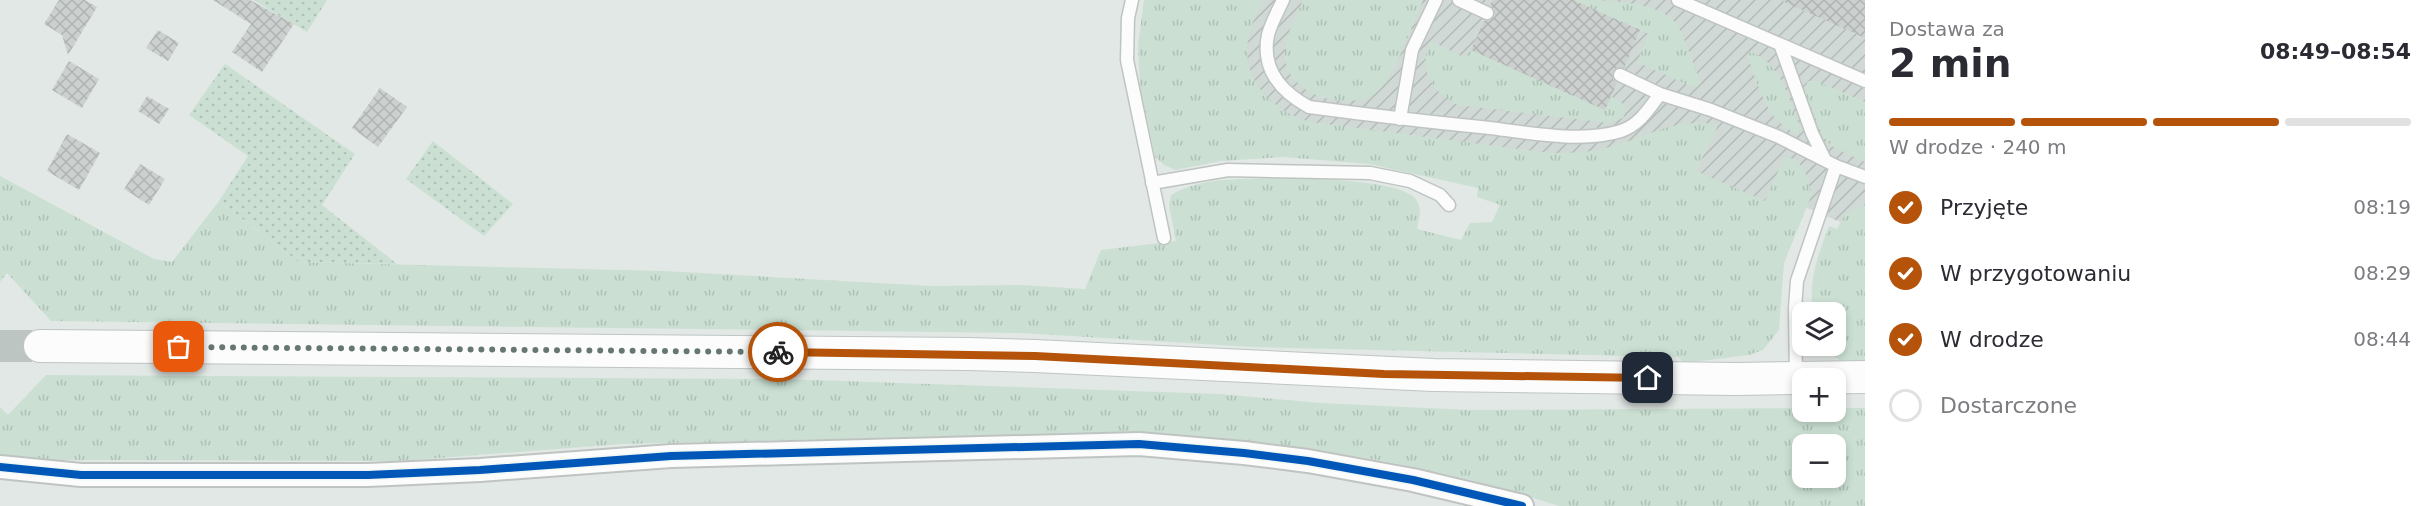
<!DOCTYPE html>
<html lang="pl">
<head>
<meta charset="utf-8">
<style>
  body { margin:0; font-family:"DejaVu Sans",sans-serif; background:#f2f2f3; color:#2b2b33; height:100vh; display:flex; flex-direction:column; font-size:22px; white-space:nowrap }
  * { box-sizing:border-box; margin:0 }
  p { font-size:20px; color:#7c7c81 }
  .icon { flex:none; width:33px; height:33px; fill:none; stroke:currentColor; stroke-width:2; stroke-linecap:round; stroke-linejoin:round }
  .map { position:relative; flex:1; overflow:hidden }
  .side { display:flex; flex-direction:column; background:#fff; width:570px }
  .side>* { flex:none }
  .tools { position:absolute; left:1792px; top:302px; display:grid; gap:12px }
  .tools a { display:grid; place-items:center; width:54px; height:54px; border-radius:12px; background:#fff; box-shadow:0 3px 9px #0003; font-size:30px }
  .pin { position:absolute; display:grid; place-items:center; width:51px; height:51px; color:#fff; margin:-26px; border-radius:12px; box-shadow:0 3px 9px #0006 }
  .courier { position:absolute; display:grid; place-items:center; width:60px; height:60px; margin:-30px; border:4px solid #b45309; border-radius:50%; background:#fff; color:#222; box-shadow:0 2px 8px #0007 }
  .headline em { font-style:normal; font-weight:700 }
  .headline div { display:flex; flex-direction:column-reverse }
  .headline { display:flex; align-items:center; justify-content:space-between; height:102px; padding:0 24px }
  h1 { font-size:39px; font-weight:700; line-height:45px }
  .bar { display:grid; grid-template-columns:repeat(4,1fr); gap:9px 6px; align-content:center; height:72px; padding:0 24px }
  .bar i { height:8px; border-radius:4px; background:#e1e1e2 }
  .bar .on { background:#b45309 }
  .bar p { grid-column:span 4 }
  ol { padding:0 24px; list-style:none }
  li { display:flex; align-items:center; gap:18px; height:66px }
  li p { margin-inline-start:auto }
  li .icon { padding:6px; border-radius:50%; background:#b45309; color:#fff; stroke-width:4 }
  li:last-child { color:#7c7c81 }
  li i { width:33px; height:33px; border:3px solid #e1e1e2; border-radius:50% }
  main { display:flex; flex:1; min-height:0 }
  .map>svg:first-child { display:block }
  .industrial { fill:url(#industrial-furrows) }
  .grass { fill:url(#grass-tufts); fill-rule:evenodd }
  .garden { fill:url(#garden-dots) }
  .building { fill:url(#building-cross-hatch) }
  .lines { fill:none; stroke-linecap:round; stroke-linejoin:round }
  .secondary-tunnel { stroke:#bcc5c2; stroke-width:32; stroke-dasharray:32 16; stroke-linecap:butt }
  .lane-casing { stroke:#bfc4c2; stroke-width:15 }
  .street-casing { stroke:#bfc4c2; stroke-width:26 }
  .secondary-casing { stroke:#bfc5c3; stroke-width:34 }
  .lane { stroke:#fbfcfb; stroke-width:12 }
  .street { stroke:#fbfcfb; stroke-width:22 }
  .secondary { stroke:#fbfcfb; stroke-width:32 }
  .cycleway-casing { stroke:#f0f7f4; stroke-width:11 }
  .cycleway { stroke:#0057b8; stroke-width:8 }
  .done { stroke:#657673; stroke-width:6; stroke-dasharray:0 10.8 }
  .route { stroke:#b45309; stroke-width:8 }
</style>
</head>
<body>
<main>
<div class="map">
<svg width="1865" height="506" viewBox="0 0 1865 506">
  <defs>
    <pattern id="industrial-furrows" width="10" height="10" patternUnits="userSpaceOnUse" patternTransform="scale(1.5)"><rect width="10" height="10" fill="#d0d9d5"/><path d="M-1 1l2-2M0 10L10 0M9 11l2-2" fill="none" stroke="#b2bbb7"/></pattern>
    <pattern id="grass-tufts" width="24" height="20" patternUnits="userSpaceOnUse" patternTransform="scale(1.5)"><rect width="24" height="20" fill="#cbe0d3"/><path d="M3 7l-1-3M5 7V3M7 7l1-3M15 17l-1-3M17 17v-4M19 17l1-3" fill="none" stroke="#aec1b6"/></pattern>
    <pattern id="garden-dots" width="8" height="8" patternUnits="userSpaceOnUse" patternTransform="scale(1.5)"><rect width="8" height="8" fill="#cbe0d3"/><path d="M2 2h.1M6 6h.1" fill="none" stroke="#aec1b6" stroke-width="1.8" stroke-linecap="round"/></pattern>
    <pattern id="building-cross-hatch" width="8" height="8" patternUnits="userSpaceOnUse" patternTransform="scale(1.5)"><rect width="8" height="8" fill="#ccd1cf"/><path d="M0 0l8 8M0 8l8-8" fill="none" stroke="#afb4b2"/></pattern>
  </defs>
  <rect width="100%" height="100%" fill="#e2e8e5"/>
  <!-- industrial -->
  <path class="industrial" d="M1170 0H1865V239L1850 226 1781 197 1767 212 1277 143Z"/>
  <!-- grass -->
  <path class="grass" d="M1144 0H1262C1255 17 1246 36 1247 54 1249 89 1280 114 1311 122L1550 153C1570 153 1587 153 1606 148 1646 138 1675 116 1718 125L1696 171 1765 201 1784 158 1789 157 1798 162 1805 172 1812 194 1784 263 1779 330 1763 350 1749 355 1684 363 1678 357 1253 347 1021 333 51 321 7 273 0 282V176L154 259 172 262 219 201 299 262 665 271 931 286 1021 285 1085 289 1101 250 1176 241 1169 205 1171 195C1185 186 1208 181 1224 180 1257 177 1394 175 1415 198 1423 207 1419 219 1417 229L1461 240 1470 223 1492 222 1500 205 1477 197 1478 188 1369 164 1283 157 1221 161 1175 170 1164 165 1155 157 1140 88 1138 45Z
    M1303 0H1423C1413 23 1395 75 1379 90 1354 114 1286 97 1285 56 1284 36 1296 18 1303 0Z
    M1573 0C1602 0 1655 0 1675 22 1684 34 1694 67 1701 83L1697 87 1690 86 1637 62 1649 34Z
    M1431 41 1465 58 1471 50 1605 110 1611 96 1622 103 1626 111 1623 118 1609 123 1458 105C1433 94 1416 67 1431 41Z
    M1751 52C1782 64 1789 100 1800 128L1798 134C1766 123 1758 83 1747 55Z
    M1808 81H1817L1865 102V162L1833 147 1823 137 1804 89Z
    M1865 204V364C1845 365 1835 360 1822 345H1836V312H1813C1808 282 1818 254 1829 226L1837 229 1845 215Z
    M46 375 783 379 1220 394 1321 403 1469 410 1803 408V411H1836V408H1865V506H1559C1415 458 1263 438 1112 433L622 444 401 461 36 460 0 455V407L8 415ZM1803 444H1836V477H1803Z"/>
  <!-- garden -->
  <path class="garden" d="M253 0H327L307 32Z
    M225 64 355 154 322 205 397 264 299 262 219 201 248 156 189 115Z
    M433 141 513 204 484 236 406 179Z"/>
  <!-- building -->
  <path class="building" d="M59 0H85L97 7 68 55 62 35 44 24Z
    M213 0H250L294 24 262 72 232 52 251 24Z
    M1493 0H1573L1640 30 1624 68H1616L1612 72 1613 79 1617 83 1605 110 1471 50 1484 21 1491 20 1495 16 1494 9 1490 5Z
    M1780 0H1865V38Z
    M158 30 179 43 168 61 146 48Z
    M69 61 99 79 82 108 52 90Z
    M380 88 407 107 378 147 352 128Z
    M147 96 169 109 159 124 138 111Z
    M67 134 100 153 79 190 47 171Z
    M140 164 165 179 149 205 124 189Z"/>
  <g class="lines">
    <!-- secondary-tunnel -->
    <path class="secondary-tunnel" d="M0 346H40"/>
    <defs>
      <path id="lane" d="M1132 0 1128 18 1127 60 1164 238
        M1283 0C1278 11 1271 23 1268 35 1261 69 1281 92 1309 107 1369 115 1429 122 1490 128 1529 133 1583 143 1621 131 1639 125 1649 109 1660 94
        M1459 0 1487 13
        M1678 0 1865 81
        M1780 44 1812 133 1825 160
        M1620 75 1660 94 1711 110 1779 137 1836 166 1865 177
        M1400 119 1412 50 1436 0
        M1152 183 1228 170 1370 173 1410 181 1440 195 1449 205
        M1796 378 1795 308 1797 281 1836 166"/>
      <path id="street" d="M0 467 81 475H368L480 470 671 456 1139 444 1244 453 1308 461 1413 480 1522 506"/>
      <path id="secondary" d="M40 346 970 354 1035 356 1433 375 1736 379 1865 377"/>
    </defs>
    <!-- lane casing -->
    <use href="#lane" class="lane-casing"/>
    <!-- street casing -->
    <use href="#street" class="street-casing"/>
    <!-- secondary casing -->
    <use href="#secondary" class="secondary-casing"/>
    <!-- lane -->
    <use href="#lane" class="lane"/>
    <!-- street -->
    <use href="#street" class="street"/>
    <!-- secondary -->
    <use href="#secondary" class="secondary"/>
    <defs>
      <path id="cycleway" d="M0 467 81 475H368L480 470 671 456 1139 444 1244 453 1308 461 1413 480 1522 506"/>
    </defs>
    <!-- cycleway casing -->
    <use href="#cycleway" class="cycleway-casing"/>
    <!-- cycleway -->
    <use href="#cycleway" class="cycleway"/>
  </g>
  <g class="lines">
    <!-- done -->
    <path class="done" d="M179 347 778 352"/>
    <!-- route -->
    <path class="route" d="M778 352 1035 356 1384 374 1648 378"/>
  </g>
</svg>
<div class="tools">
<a><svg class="icon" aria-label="layers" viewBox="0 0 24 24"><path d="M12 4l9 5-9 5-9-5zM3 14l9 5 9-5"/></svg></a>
<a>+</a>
<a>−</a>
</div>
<div class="pin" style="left:179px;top:347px;background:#ea580c"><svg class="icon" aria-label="bag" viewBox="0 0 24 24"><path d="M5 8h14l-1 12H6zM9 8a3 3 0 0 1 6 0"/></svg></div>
<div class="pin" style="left:1648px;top:378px;background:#1f2937"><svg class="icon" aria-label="home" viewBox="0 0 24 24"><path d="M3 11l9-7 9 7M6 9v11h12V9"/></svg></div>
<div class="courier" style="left:778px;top:352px"><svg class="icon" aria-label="bike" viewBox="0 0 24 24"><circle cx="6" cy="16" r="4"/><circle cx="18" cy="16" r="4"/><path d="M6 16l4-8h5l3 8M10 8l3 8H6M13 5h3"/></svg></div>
</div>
<section class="side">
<div class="headline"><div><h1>2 min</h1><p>Dostawa za</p></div><em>08:49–08:54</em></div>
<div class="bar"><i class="on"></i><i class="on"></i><i class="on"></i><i></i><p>W drodze · 240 m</p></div>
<ol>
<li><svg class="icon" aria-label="check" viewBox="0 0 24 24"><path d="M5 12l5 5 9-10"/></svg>Przyjęte<p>08:19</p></li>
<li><svg class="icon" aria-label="check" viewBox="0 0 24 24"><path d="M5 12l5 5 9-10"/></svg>W przygotowaniu<p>08:29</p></li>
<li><svg class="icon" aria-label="check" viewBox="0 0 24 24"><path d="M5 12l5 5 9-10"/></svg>W drodze<p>08:44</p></li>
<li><i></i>Dostarczone</li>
</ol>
</section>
</main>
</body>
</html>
